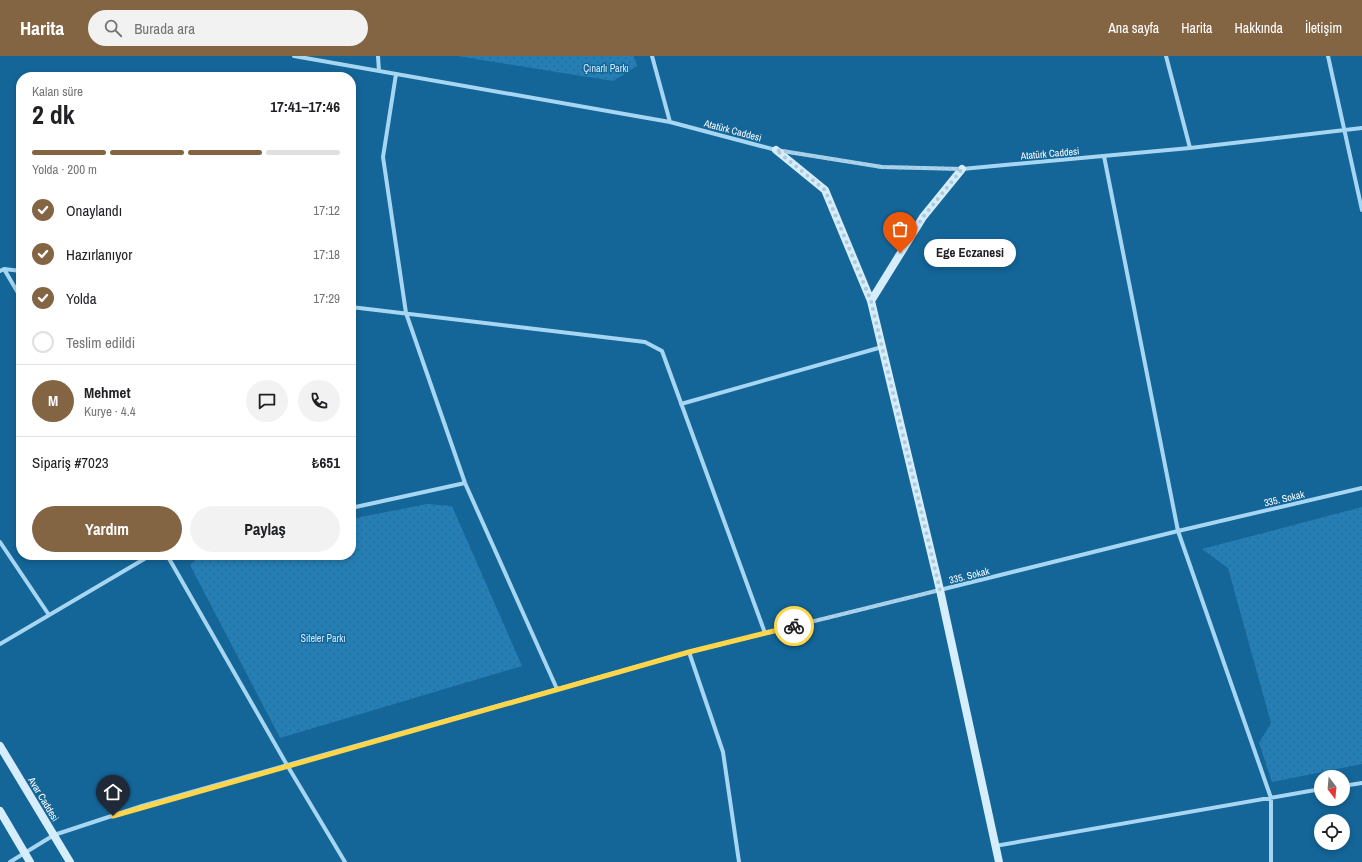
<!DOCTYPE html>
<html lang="tr">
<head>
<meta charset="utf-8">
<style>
  body { margin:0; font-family:"Archivo Narrow",sans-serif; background:#f2f2f2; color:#202124; height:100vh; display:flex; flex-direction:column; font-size:15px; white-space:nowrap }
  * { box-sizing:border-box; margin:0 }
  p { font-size:13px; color:#757577 }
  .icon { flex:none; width:22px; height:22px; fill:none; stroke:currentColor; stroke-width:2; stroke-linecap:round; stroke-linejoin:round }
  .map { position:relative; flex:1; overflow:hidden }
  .side { position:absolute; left:16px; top:16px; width:340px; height:488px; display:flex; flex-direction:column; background:#fff; border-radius:16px; box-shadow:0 2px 6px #0003 }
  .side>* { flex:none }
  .needle { width:26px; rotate:164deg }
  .tools { position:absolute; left:1314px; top:714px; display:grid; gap:8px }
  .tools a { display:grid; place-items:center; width:36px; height:36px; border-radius:50%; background:#fff; box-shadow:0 2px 6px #0003; font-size:20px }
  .pin { position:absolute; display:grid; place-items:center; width:34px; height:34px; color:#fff; margin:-41px -17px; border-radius:50% 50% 50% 0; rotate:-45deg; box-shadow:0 0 4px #0007 }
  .pin .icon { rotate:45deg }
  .courier { position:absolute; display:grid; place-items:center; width:40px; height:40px; margin:-20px; border:3px solid #ffd54a; border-radius:50%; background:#fff; color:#222; box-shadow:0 1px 5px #0007 }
  .bubble { position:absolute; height:28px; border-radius:14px; background:#fff; box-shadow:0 2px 6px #0003; font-size:13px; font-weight:700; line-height:28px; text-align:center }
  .overview em { font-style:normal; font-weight:700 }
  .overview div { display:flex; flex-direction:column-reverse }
  .overview { display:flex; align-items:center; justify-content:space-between; height:68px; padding:0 16px }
  h1 { font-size:26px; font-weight:700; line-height:30px }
  .bar { display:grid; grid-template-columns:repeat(4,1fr); gap:6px 4px; align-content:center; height:48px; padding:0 16px }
  .bar i { height:5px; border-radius:3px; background:#e0e0e0 }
  .bar .active { background:#846543 }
  .bar p { grid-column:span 4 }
  .line { display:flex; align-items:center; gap:10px; padding:0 16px; border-top:1px solid #e0e0e0 }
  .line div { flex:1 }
  .round { display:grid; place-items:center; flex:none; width:42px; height:42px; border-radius:21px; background:#f2f2f2 }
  ol { padding:0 16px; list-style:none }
  li { display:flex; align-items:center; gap:12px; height:44px }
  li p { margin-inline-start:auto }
  li .icon { padding:4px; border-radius:50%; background:#846543; color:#fff; stroke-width:4 }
  li:last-child { color:#757577 }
  li i { width:22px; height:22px; border:2px solid #e0e0e0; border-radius:50% }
  .button { display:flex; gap:8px; margin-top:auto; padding:8px 16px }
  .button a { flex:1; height:46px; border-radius:24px; background:#846543; color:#fff; font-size:16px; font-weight:700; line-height:46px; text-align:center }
  .button a+a { background:#f2f2f2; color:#202124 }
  header { display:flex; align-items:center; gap:24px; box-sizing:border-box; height:56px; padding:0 20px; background:#846543; color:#fff }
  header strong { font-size:19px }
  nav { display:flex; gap:22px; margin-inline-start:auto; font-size:14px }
  .search { width:280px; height:36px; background:#f2f2f2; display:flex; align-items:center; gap:10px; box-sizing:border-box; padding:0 14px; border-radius:22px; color:#757577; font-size:15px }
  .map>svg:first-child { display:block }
  .grass { fill:url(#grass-dots) }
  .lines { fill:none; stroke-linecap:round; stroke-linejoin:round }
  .street { stroke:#a7d6f2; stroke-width:4 }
  .secondary { stroke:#d6edfc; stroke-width:8 }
  .done { stroke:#adc9db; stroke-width:4; stroke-dasharray:0 7.2 }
  .route { stroke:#ffd54a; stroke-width:5 }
  .labels { text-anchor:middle; stroke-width:3; stroke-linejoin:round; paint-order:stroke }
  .park-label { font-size:10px; fill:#ceecfd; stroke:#146598 }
  .street-label { font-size:10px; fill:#fff; stroke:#146598 }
</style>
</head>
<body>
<header>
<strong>Harita</strong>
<div class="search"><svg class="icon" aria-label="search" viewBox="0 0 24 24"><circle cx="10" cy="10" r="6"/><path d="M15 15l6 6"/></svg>Burada ara</div>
<nav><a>Ana sayfa</a><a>Harita</a><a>Hakkında</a><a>İletişim</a></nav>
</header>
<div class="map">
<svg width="1362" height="806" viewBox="0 0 1362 806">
  <defs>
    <pattern id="grass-dots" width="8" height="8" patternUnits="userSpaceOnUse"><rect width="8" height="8" fill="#237fb5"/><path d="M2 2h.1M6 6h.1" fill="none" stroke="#356886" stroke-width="1.8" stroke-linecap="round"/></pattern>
  </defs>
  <rect width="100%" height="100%" fill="#146598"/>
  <!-- grass -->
  <path class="grass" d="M457 0H634L637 10 613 25Z
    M427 448 452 450 522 610 280 682 190 509 200 499H351V463Z
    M1362 451V708L1272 726 1259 687 1271 667 1228 512 1202 493Z"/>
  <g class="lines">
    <!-- street -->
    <path class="street" d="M294 0 670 66 776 94 882 111 962 113 1190 92 1362 72
      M378 0 379 15
      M652 0 670 66
      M1166 0 1190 92
      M1328 0 1362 154
      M396 18 383 101 406 257 465 427 557 633
      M1104 100 1178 475 1271 742V806
      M4 213 21 242
      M0 215 4 213 21 215
      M351 251 645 286 662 295 765 577
      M681 348 882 291
      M351 452 465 427
      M0 486 49 559
      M167 499 287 709 345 806
      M0 588 151 499
      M689 596 723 696 739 806
      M1343 730 1362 727
      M995 790 1321 733
      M10 806 54 779 142 750 689 596 1178 475 1362 432"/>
    <!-- secondary -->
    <path class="secondary" d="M776 94 825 134 871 245 940 534 999 806
      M871 245 923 161 962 113
      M0 690 70 806
      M0 755 30 806"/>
  </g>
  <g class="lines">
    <!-- done -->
    <path class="done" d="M794 570 940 534 871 245 825 134 776 94 882 111 962 113 923 161 900 197"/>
    <!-- route -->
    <path class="route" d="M113 760 689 596 794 570"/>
  </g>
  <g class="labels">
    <!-- park labels -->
    <g class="park-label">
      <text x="606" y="16">Çınarlı Parkı</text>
      <text x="323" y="586">Siteler Parkı</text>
    </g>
    <!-- street labels -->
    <g class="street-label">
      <text transform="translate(733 74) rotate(15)" y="4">Atatürk Caddesi</text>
      <text transform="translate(1050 97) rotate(-5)" y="4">Atatürk Caddesi</text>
      <text transform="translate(1284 442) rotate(-13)" y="4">335. Sokak</text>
      <text transform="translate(969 519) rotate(-14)" y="4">335. Sokak</text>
      <text transform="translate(44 743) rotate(59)" y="4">Avar Caddesi</text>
    </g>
  </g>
</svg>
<div class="tools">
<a><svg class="needle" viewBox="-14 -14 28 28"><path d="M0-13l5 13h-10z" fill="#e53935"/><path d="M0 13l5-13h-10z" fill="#757577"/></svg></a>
<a><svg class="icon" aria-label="locate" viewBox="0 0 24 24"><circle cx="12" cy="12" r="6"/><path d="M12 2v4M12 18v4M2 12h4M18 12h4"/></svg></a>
</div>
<div class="pin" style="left:900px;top:197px;background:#ea580c"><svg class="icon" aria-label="bag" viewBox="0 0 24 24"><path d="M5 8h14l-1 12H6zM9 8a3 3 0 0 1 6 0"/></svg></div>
<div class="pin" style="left:113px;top:760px;background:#1f2937"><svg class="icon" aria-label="home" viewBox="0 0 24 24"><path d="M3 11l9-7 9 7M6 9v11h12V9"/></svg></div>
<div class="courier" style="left:794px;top:570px"><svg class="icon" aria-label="bike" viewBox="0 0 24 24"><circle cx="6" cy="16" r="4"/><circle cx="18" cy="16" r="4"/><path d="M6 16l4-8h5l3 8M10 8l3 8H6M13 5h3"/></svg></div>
<div class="bubble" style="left:924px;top:183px;width:92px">Ege Eczanesi</div>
<section class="side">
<div class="overview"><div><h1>2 dk</h1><p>Kalan süre</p></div><em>17:41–17:46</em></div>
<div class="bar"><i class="active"></i><i class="active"></i><i class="active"></i><i></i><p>Yolda · 200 m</p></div>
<ol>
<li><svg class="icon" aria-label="check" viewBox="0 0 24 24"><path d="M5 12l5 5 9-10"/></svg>Onaylandı<p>17:12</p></li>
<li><svg class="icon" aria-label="check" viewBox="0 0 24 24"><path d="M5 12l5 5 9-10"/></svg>Hazırlanıyor<p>17:18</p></li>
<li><svg class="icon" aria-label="check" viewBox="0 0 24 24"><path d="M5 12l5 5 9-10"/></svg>Yolda<p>17:29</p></li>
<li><i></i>Teslim edildi</li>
</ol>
<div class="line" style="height:72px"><b class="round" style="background:#846543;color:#fff">M</b><div><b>Mehmet</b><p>Kurye · 4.4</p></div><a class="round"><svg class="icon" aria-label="chat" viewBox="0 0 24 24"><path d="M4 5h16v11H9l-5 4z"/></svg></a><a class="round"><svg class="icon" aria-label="phone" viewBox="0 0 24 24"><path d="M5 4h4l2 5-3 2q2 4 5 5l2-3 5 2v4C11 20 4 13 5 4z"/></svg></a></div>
<div class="line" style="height:52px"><div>Sipariş #7023</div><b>₺651</b></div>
<div class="button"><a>Yardım</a><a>Paylaş</a></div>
</section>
</div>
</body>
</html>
